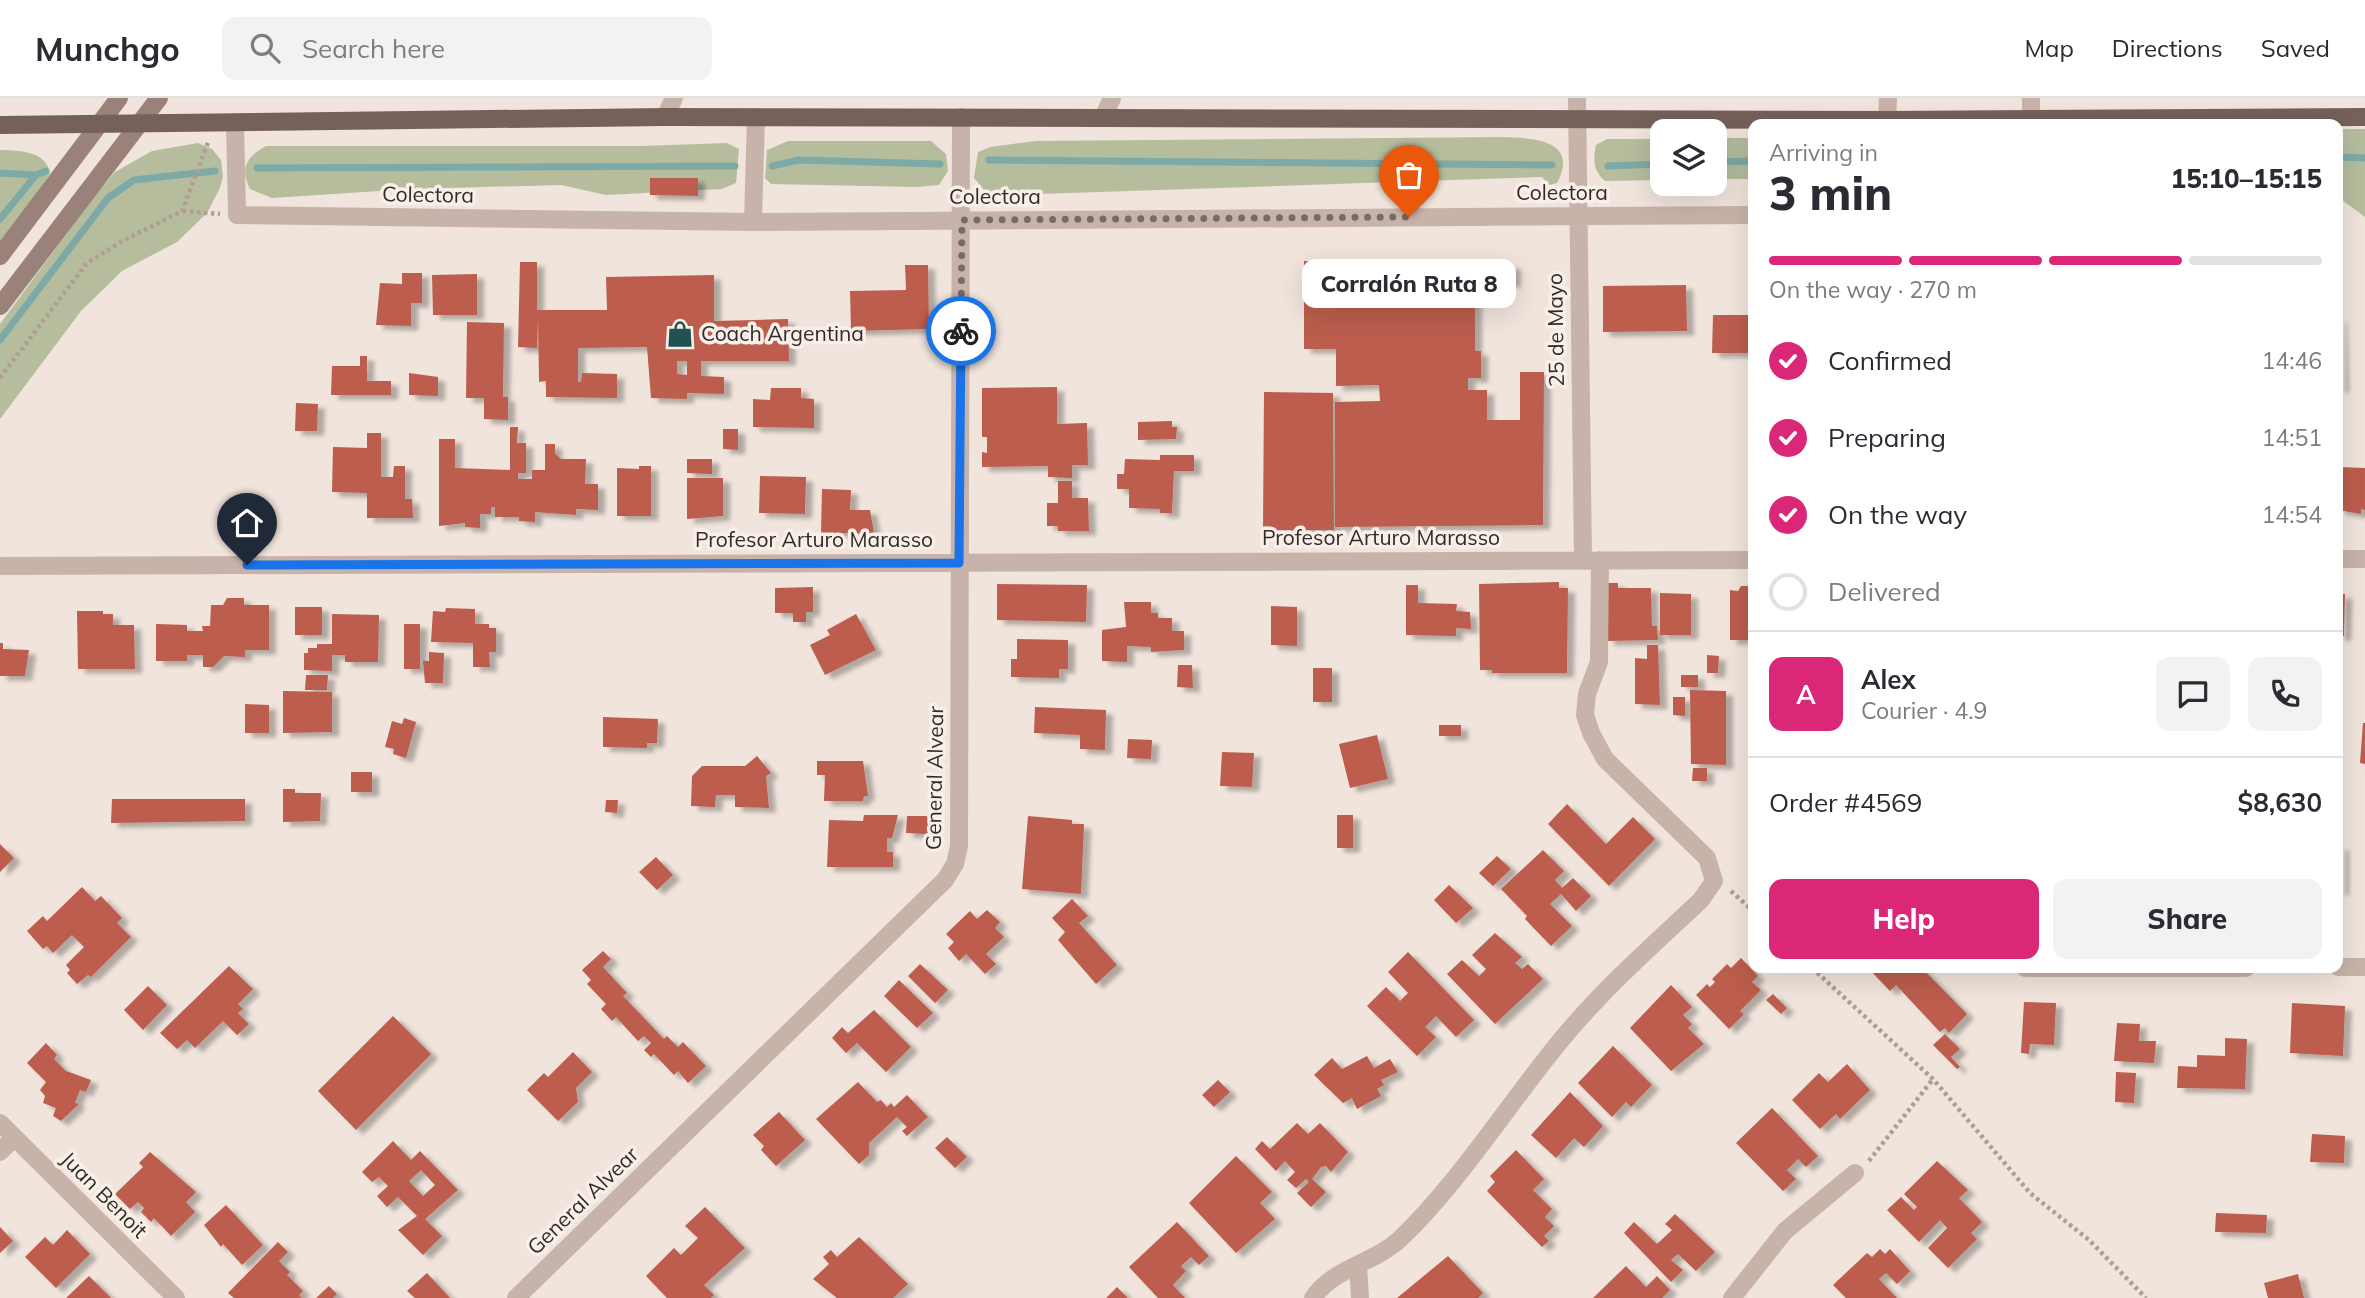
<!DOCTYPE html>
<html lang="en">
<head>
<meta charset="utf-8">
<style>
  body { margin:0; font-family:Mulish,sans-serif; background:#f2f2f3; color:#2b2b33; height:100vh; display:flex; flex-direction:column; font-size:26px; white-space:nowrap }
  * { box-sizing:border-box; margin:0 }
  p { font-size:23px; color:#7c7c81 }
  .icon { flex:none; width:38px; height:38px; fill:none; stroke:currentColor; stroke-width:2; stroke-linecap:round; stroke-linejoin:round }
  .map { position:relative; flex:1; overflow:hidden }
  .panel { position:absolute; left:1748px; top:21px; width:595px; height:854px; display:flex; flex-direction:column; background:#fff; border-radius:14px; box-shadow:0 7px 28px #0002 }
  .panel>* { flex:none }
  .tools { position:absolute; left:1650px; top:21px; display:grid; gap:14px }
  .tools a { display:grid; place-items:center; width:77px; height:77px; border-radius:14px; background:#fff; box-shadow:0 7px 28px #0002; font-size:35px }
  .pin { position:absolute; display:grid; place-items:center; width:60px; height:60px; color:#fff; margin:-72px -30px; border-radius:50% 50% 50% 0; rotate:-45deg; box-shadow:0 0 7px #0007 }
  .pin .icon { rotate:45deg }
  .courier { position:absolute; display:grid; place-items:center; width:70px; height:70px; margin:-35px; border:5px solid #1a73e8; border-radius:50%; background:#fff; color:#222; box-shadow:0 2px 9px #0007 }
  .bubble { position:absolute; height:49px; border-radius:14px; background:#fff; box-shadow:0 7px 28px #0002; font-size:23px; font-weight:800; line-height:49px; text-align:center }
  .overview em { font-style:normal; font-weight:800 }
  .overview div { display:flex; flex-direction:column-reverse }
  .overview { display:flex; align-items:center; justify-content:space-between; height:119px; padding:0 21px }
  h1 { font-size:46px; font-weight:800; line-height:52px }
  .bar { display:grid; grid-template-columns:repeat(4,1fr); gap:10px 7px; align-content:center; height:84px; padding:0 21px }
  .bar i { height:9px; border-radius:5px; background:#e1e1e2 }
  .bar .current { background:#db2777 }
  .bar p { grid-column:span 4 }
  .line { display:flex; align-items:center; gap:18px; padding:0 21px; border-top:2px solid #e1e1e2 }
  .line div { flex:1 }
  .round { display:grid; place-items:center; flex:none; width:74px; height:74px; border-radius:14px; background:#f2f2f3 }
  ol { padding:0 21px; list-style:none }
  li { display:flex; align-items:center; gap:21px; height:77px }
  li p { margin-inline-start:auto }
  li .icon { padding:7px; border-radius:50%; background:#db2777; color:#fff; stroke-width:4 }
  li:last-child { color:#7c7c81 }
  li i { width:38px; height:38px; border:4px solid #e1e1e2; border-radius:50% }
  .button { display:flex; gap:14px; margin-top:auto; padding:14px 21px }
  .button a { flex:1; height:80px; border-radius:14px; background:#db2777; color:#fff; font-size:28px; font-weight:800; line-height:80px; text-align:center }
  .button a+a { background:#f2f2f3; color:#2b2b33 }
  header { display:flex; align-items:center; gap:42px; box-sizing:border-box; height:98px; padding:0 35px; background:#fff; border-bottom:2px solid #e1e1e2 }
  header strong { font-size:33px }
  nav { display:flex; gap:38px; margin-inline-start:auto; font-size:24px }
  .search { width:490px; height:63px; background:#f2f2f3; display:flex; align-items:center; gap:18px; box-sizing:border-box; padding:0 24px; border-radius:14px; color:#7c7c81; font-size:26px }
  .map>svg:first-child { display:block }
  .grass { fill:#b6bd9d }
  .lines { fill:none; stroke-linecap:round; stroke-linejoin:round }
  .stream { stroke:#7daaa7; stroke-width:7 }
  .building { fill:#bc5d4d; fill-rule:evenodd; filter:url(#shadow) }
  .path { stroke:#b29d93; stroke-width:4.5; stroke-dasharray:3.5 3.5; stroke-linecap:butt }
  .minor { stroke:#c7b3a9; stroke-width:18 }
  .secondary { stroke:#9a827a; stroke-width:18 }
  .primary { stroke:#75605a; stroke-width:18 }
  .done { stroke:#766c67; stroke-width:7; stroke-dasharray:0 12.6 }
  .route { stroke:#1a73e8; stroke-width:9 }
  .labels { text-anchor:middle; stroke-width:7; stroke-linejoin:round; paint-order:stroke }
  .street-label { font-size:21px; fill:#342b28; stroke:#f8efe8 }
  .poi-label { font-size:21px; fill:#342b28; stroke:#f8efe8; text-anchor:start }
</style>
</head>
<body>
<header>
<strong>Munchgo</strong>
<div class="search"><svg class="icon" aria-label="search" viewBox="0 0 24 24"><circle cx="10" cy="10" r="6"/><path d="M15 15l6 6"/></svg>Search here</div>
<nav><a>Map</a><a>Directions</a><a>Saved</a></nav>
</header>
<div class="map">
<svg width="2365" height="1200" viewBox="0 0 2365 1200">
  <defs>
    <filter id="shadow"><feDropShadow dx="7" dy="4.5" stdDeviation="2" flood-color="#0004"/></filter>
  </defs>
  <rect width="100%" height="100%" fill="#f0e4dc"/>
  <!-- grass -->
  <path class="grass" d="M2338 31H2365V119L2338 99Z
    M1502 39C1532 40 1580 41 1557 85L1549 87 1542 79 1010 97 985 93 974 80 978 54 990 49 1036 43Z
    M1715 40H1753V81H1715Z
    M1607 41H1662V82L1605 83C1593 73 1593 61 1596 47Z
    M788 43H931L946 56 948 73 939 87 916 89 771 86 765 80 767 52Z
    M198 45 212 51 221 62 223 79 219 92 207 115 177 144 122 173 81 213 0 321V226L89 105 115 74 152 53Z
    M727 45 739 51 736 85 722 91 606 97 561 87 410 91 272 100 250 91C240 70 246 59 266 48H641Z
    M0 52C20 53 46 52 50 76L0 146Z"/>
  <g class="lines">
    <!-- stream -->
    <path class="stream" d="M2338 59 2365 60
      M989 62 1552 67
      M1715 64 1754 63
      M772 68 799 62 940 66
      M1608 68 1662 66
      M257 70 735 68
      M0 75 36 77 46 73
      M0 121 36 77
      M0 242 108 100 134 82 215 73"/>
  </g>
  <!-- building -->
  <path class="building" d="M650 80H698V98L650 97Z
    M1304 163 1441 165V184L1475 185V253H1481V280H1468V292H1487V322H1520V274H1544L1543 427 1335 429V304L1380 303 1379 287 1336 288V251H1304Z
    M520 164H537V212H607L606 179 714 177V223L788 221 789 263H701V278L724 279V296L687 295V301L651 300 647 249 578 250V284H581L582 275 617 276V300L546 299V283L539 284 538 220 537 250 518 249ZM677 263H687V277L677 276Z
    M1480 165 1514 167V185L1479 183Z
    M905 167H928L929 231 851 233 850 193 906 192Z
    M402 175H422V205H411V228L376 227 380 185 402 186Z
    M477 176V217H433L432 177Z
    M1686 187 1687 233 1603 234V188Z
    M1713 217H1754V255H1712Z
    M2338 220H2340L2342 290H2338Z
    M467 224 504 225 503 299H508V322L484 321V300H466Z
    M360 258H367V283H391V297H331L332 268H360Z
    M409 275 438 279V298L409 297Z
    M1057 289V326L1087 325 1088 367H1072V380L1048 379V368L982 369V354L987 355V339H982V290Z
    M771 290H801V300L814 301V330L753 329V301L770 302Z
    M1264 294 1333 295 1334 432H1263Z
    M296 305 318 306 317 333H295Z
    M1172 323V329H1177L1176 341 1138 342V324Z
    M510 329H518L517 345H526V375H518V381H532V372H545V346H555V355L561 361H586L585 386H598V412L576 411V417L535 414V424L519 423V419H495V409H491V416H480V430L465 429V425L439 428V341H455V370L510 372Z
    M723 331H738V352L723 351Z
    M367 335H381V379H393L394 368H405V401H412L413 420H367V395L332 394 333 349 367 350Z
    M1160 357H1194V373H1174L1172 415H1160V411L1129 410V391H1117V376H1124L1125 361 1160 362Z
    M687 361H712V376L687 375Z
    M639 368H651V418H617V370L639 371Z
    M2338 369 2365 370V412L2361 411V416L2338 412Z
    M760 378 806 379 805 416 759 415Z
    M687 380H723V418L687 421Z
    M1058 383H1072V400H1088L1089 433H1058V428H1047V405H1058Z
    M822 391 851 392 850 412H870L874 435H821Z
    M1559 484V490H1568L1567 575H1492V572H1480L1479 486Z
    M1607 485H1618V490H1651L1652 528H1657L1658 542 1607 543Z
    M997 486 1087 487 1086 524 997 522Z
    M1406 487H1418V505L1457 506 1456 513 1470 514 1471 531 1456 530V538L1406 537Z
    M1741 488H1754V542H1730V492L1738 493Z
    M813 489V514H806V524H793V515H775V490Z
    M1660 495 1691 496V537H1660Z
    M2338 496H2345L2344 538H2338Z
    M227 500H244V507H269V552H245V559L224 558 213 569H203V557H187V563H156V526L187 527V533H203L202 528H210L211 507H223Z
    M1124 504H1151V515H1158V520H1172V533H1184V552L1151 554V549L1127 548V564L1102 563V532L1126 529Z
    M1271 508 1297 509V548L1271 547Z
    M295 509H322V537H295Z
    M446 510 475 511V526H489V530H496V554H489L490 569H473V545L431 544 433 513 445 514Z
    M77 513H103V516H113V527H134L135 571H78Z
    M332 516 379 517 378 564H345V557H332V573L304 572V555H308V550H317V546H332Z
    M856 516 876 552 825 577 810 547 830 537 827 532Z
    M404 526H420V571H404Z
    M1017 541 1068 542V571H1059V580L1011 579V561H1017Z
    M0 545H3V551L29 552 25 578H0Z
    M1647 547H1658L1660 607 1635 606V560L1647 561Z
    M429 554 444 555 443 585H425L423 563H429Z
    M1707 557 1719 558 1718 575H1707Z
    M1178 567H1192L1193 590 1177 589Z
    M1313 570H1332V604H1313Z
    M306 577H328L327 592H305Z
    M1681 577H1698V589H1681Z
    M1690 592 1726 593V667L1691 666Z
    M283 593 332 594V634L283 635Z
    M1673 599H1685V618L1673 617Z
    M245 606 269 607V635H245Z
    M1035 609 1106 612 1105 652 1080 651V637L1034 635Z
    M603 619 658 621 657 645H647V650L603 649Z
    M404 620 416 624 406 660 393 656 394 651 385 649 392 623 402 626Z
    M2363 625H2365V666L2360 665Z
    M1439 627H1461V638H1439Z
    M1377 637 1388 681 1350 690 1339 646Z
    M1128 641 1152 642 1151 661 1127 660Z
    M1222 654 1254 655 1252 689 1220 688Z
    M757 658 771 675 766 678 769 710 735 709V697H716L715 709 691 708 692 678 702 668H745Z
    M817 663H863L868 698H864L863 703H824L825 677H817Z
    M1693 670H1707V683H1692Z
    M351 674H372V694H351Z
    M283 691H295V695H321L320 723 283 724Z
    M112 701H245V723L111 725Z
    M606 702H618L617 715 605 714Z
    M1567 706 1606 746 1633 719 1655 741 1609 788 1548 726Z
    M864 717H898L892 740H887V754H893V769H827L829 722 863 723Z
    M1337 717H1353V750H1337Z
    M907 718H929L928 736 906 735Z
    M1028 718 1072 722V726H1084L1081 796 1022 791Z
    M0 746 14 760 0 774Z
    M2338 748H2342V793H2338Z
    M1543 752 1564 773 1555 782 1562 790 1573 780 1591 798 1576 813 1561 796 1550 806 1572 828 1551 848 1525 821 1527 818 1501 791Z
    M1497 758 1511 771 1493 788 1479 775Z
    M656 759 673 777 657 792 639 774Z
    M1449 787 1473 810 1456 825 1434 802Z
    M82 789 95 803 101 798 122 820 117 825 131 839 91 879 88 877 77 886 67 875 70 872 66 867 84 849 72 837 53 855 47 848 43 851 27 833 43 818 47 823Z
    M1072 801 1088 818 1079 825 1117 867 1096 886 1058 842 1065 834 1052 820Z
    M987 812 1000 824 995 830 1004 839 986 856 996 866 985 876 966 856 959 863 948 850 954 844 946 836 970 813 977 821Z
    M1495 835 1522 859 1515 865 1522 871 1528 866 1543 881 1495 926 1447 876 1462 862 1479 878 1486 871 1472 857Z
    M603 853 611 861 603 869 627 895 623 898 664 941 667 938 678 949 683 944 706 968 688 985 678 973 674 977 654 956 651 959 644 952 651 945 644 938 638 943 616 919 612 923 601 911 606 906 587 886 591 882 582 872Z
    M1408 854 1474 922 1456 939 1436 918 1425 929 1436 939 1417 958 1367 908 1386 889 1400 903 1408 895 1388 874Z
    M1741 860 1758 878 1752 884 1761 892 1740 913 1744 916 1729 931 1696 897 1707 886 1710 889 1715 884 1712 881 1727 866 1731 870Z
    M920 866 948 892 935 905 908 878Z
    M229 868 253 891 238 906 243 911 238 915 249 926 237 937 223 923 195 950 187 942 177 951 160 935Z
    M1868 870H1922L1967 916 1949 935 1945 930 1940 934 1896 887 1890 893Z
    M899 882 933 915 917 930 884 898Z
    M1671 887 1692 909 1683 917 1692 926 1688 930 1704 946 1671 973 1630 930Z
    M148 888 167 907 143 932 124 912Z
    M1773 896 1787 910 1781 916 1766 902Z
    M2024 904 2056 905 2054 947 2030 946 2029 956 2021 955Z
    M2292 905 2345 908 2343 958 2290 955Z
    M874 912 911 949 886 974 857 945 846 955 832 940 842 929 848 935Z
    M393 918 431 956 356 1032 318 993Z
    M2117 925 2140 926 2139 943H2156L2154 965 2114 963Z
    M1945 936 1960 951 1951 959 1960 969 1957 971 1933 947Z
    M2225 940 2247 941 2245 991 2177 990 2178 968 2197 969V957L2225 958Z
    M46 945 57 957 54 961 66 973 91 982 86 994 80 992 75 1005 79 1006 61 1023 53 1018 56 1010 43 1005 45 998 40 992 46 984 27 965Z
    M1613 948 1652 987 1631 1009 1626 1004 1612 1019 1578 985Z
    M573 954 592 974 576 990 578 1004 558 1023 527 992 544 975 548 979Z
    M1367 958 1374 970 1390 961 1398 974 1381 982 1384 987 1377 991 1381 998 1357 1011 1352 1000 1343 1005 1314 977 1332 960 1342 971Z
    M1847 966 1870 992 1840 1021 1836 1016 1820 1031 1792 1002 1819 975 1828 984Z
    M2116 974 2136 975 2134 1005 2115 1004Z
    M1218 982 1230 994 1214 1009 1202 997Z
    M858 984 877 1004 881 1002 887 1009 891 1005 894 1009 907 997 928 1019 907 1038 902 1033 907 1029 897 1019 869 1045V1057L859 1066 816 1021Z
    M1570 994 1603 1028 1584 1049 1574 1040 1556 1060 1531 1037Z
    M1772 1010 1818 1058 1806 1069 1798 1061 1787 1072 1796 1081 1783 1093 1736 1045Z
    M779 1014 805 1042 776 1068 761 1052 764 1048 753 1037Z
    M1297 1025 1308 1036 1320 1025 1348 1054 1331 1074 1326 1068 1321 1069 1312 1081 1326 1094 1311 1109 1297 1095 1309 1084 1306 1081 1296 1090 1287 1082 1295 1074 1285 1063 1276 1073 1255 1051 1262 1043 1270 1051Z
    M2312 1036 2345 1038 2344 1065 2310 1064Z
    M947 1039 967 1059 955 1070 935 1050Z
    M393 1043 411 1062 420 1053 458 1092 425 1121 442 1138 423 1157 398 1132 417 1118 398 1099 387 1109 377 1098 388 1088 379 1079 372 1084 362 1074ZM421 1072 435 1087 423 1098 409 1083Z
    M1516 1052 1544 1081 1533 1092 1552 1111 1545 1119 1554 1128 1544 1138 1549 1143 1542 1149 1487 1093 1495 1084 1490 1078Z
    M150 1054 196 1094 186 1104 195 1114 171 1138 154 1120 151 1124 141 1114 144 1110 138 1104 130 1111 115 1096 143 1069 139 1065Z
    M1236 1058 1272 1094 1260 1105 1275 1121 1236 1155 1189 1105Z
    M1937 1063 1968 1092 1959 1100 1982 1124 1971 1135 1977 1141 1948 1170 1928 1150 1947 1130 1940 1122 1919 1144 1887 1112 1901 1099 1914 1112 1917 1109 1904 1096Z
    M226 1107 263 1147 242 1167 223 1146 221 1149 204 1127Z
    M705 1109 745 1150 704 1187 714 1197 711 1200H667L646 1178 674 1150 681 1157 698 1140 685 1128Z
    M2216 1115 2267 1117 2266 1135 2215 1134Z
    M1675 1116 1715 1154 1696 1173 1678 1156 1671 1162 1683 1172 1671 1184 1624 1135 1634 1124 1657 1146 1672 1132 1665 1126Z
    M1177 1124 1209 1158 1199 1167 1191 1159 1181 1168 1186 1173 1173 1187 1185 1200H1158L1129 1169Z
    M0 1129 13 1143 0 1155Z
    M67 1132 90 1156 56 1190 25 1159 45 1139 53 1147Z
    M859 1139 908 1186 893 1200H837L813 1181 829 1166 823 1159 831 1152 837 1159Z
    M278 1144 288 1154 279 1163 290 1174 287 1177 303 1193 299 1197 302 1200H234L228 1195Z
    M1880 1151 1885 1156 1890 1151 1910 1173 1897 1186 1886 1175 1879 1181 1897 1200H1846L1833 1187 1867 1155 1872 1159Z
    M1448 1158 1483 1195 1478 1200H1397Z
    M1626 1168 1646 1189 1657 1178 1670 1192 1662 1200H1593Z
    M427 1175 450 1200H415L407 1193Z
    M2298 1176 2304 1200H2268L2264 1185Z
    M89 1178 111 1200H66Z
    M329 1188 337 1196 333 1200H316Z
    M1117 1189 1128 1200H1106Z"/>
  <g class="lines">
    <!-- path -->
    <path class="path" d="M183 113 220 116
      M0 280 87 165 121 144 182 113 209 42
      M1731 793 1754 814
      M1812 870 1933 981 2030 1095 2089 1142 2146 1200
      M1869 1063 1933 981"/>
    <!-- minor -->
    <path class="minor" d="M1577 0 1583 462
      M1104 18 1112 0
      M665 19 674 0
      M2031 21V0
      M1887 22 1888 0
      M235 25 237 117 753 124 1754 117
      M753 124 756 19
      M2338 461H2365
      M0 468 1754 462
      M2338 869H2365
      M2025 870H2246
      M0 1025 176 1200
      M0 1054 14 1040
      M1358 1167 1360 1200
      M516 1200 945 782 955 766 959 748 961 19
      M1313 1200C1334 1169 1373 1166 1400 1141 1458 1086 1509 1005 1561 942 1603 891 1653 847 1701 802L1714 783 1707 760 1605 661 1591 635 1585 617 1587 596 1599 564 1600 462
      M1732 1200 1785 1133 1855 1075"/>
    <!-- secondary -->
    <path class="secondary" d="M0 158 119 0
      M0 208 159 0"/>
    <!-- primary -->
    <path class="primary" d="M0 27 665 19 1887 22 2365 19"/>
  </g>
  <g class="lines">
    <!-- done -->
    <path class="done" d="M961 233 962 122 1409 119"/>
    <!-- route -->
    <path class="route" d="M247 467 959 465 961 233"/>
  </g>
  <!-- icons -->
  <defs>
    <symbol id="shop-bare" viewBox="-9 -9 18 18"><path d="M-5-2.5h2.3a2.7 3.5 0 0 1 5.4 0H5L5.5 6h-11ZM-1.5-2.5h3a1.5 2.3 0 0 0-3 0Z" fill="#215250" stroke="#f8efe8" stroke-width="2.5" paint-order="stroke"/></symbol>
  </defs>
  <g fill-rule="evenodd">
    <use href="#shop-bare" x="661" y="217" width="38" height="38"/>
  </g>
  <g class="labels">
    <!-- street labels -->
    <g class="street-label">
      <text x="1562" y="102">Colectora</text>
      <text transform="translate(428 97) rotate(1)" y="7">Colectora</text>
      <text x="995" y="106">Colectora</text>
      <text transform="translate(1556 232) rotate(-91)" y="7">25 de Mayo</text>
      <text x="1381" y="447">Profesor Arturo Marasso</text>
      <text x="814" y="449">Profesor Arturo Marasso</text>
      <text transform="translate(935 680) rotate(-89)" y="7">General Alvear</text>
      <text transform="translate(104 1097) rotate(45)" y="7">Juan Benoit</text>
      <text transform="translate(583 1103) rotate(-44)" y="7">General Alvear</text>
    </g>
    <!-- poi labels -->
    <g class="poi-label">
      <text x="701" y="243">Coach Argentina</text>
    </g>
  </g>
</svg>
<div class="tools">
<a><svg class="icon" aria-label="layers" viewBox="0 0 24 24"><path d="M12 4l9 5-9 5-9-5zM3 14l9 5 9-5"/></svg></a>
</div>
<div class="pin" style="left:1409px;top:119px;background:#ea580c"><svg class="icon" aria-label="bag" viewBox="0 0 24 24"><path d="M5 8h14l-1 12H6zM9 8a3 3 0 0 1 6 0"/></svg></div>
<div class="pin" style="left:247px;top:467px;background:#1f2937"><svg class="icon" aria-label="home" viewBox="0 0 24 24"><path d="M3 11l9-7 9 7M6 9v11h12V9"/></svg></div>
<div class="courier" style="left:961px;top:233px"><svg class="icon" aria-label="bike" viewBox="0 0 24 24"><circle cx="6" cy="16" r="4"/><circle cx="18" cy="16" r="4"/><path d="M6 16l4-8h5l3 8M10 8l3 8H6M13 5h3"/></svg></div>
<div class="bubble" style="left:1302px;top:161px;width:214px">Corralón Ruta 8</div>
<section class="panel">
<div class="overview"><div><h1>3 min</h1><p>Arriving in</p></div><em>15:10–15:15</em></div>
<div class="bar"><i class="current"></i><i class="current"></i><i class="current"></i><i></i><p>On the way · 270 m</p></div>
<ol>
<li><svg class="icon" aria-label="check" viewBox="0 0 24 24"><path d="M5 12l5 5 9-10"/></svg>Confirmed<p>14:46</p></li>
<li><svg class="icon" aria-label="check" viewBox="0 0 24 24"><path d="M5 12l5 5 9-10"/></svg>Preparing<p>14:51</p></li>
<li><svg class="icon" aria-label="check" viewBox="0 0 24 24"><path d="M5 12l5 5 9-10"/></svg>On the way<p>14:54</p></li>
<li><i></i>Delivered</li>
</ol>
<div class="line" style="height:126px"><b class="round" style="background:#db2777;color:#fff">A</b><div><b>Alex</b><p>Courier · 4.9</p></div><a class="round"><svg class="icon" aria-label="chat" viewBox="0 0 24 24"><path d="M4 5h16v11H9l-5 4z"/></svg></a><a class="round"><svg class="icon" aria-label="phone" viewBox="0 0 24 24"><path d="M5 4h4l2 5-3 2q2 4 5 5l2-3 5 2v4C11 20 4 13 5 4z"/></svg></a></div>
<div class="line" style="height:91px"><div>Order #4569</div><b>$8,630</b></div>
<div class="button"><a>Help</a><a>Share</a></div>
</section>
</div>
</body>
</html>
